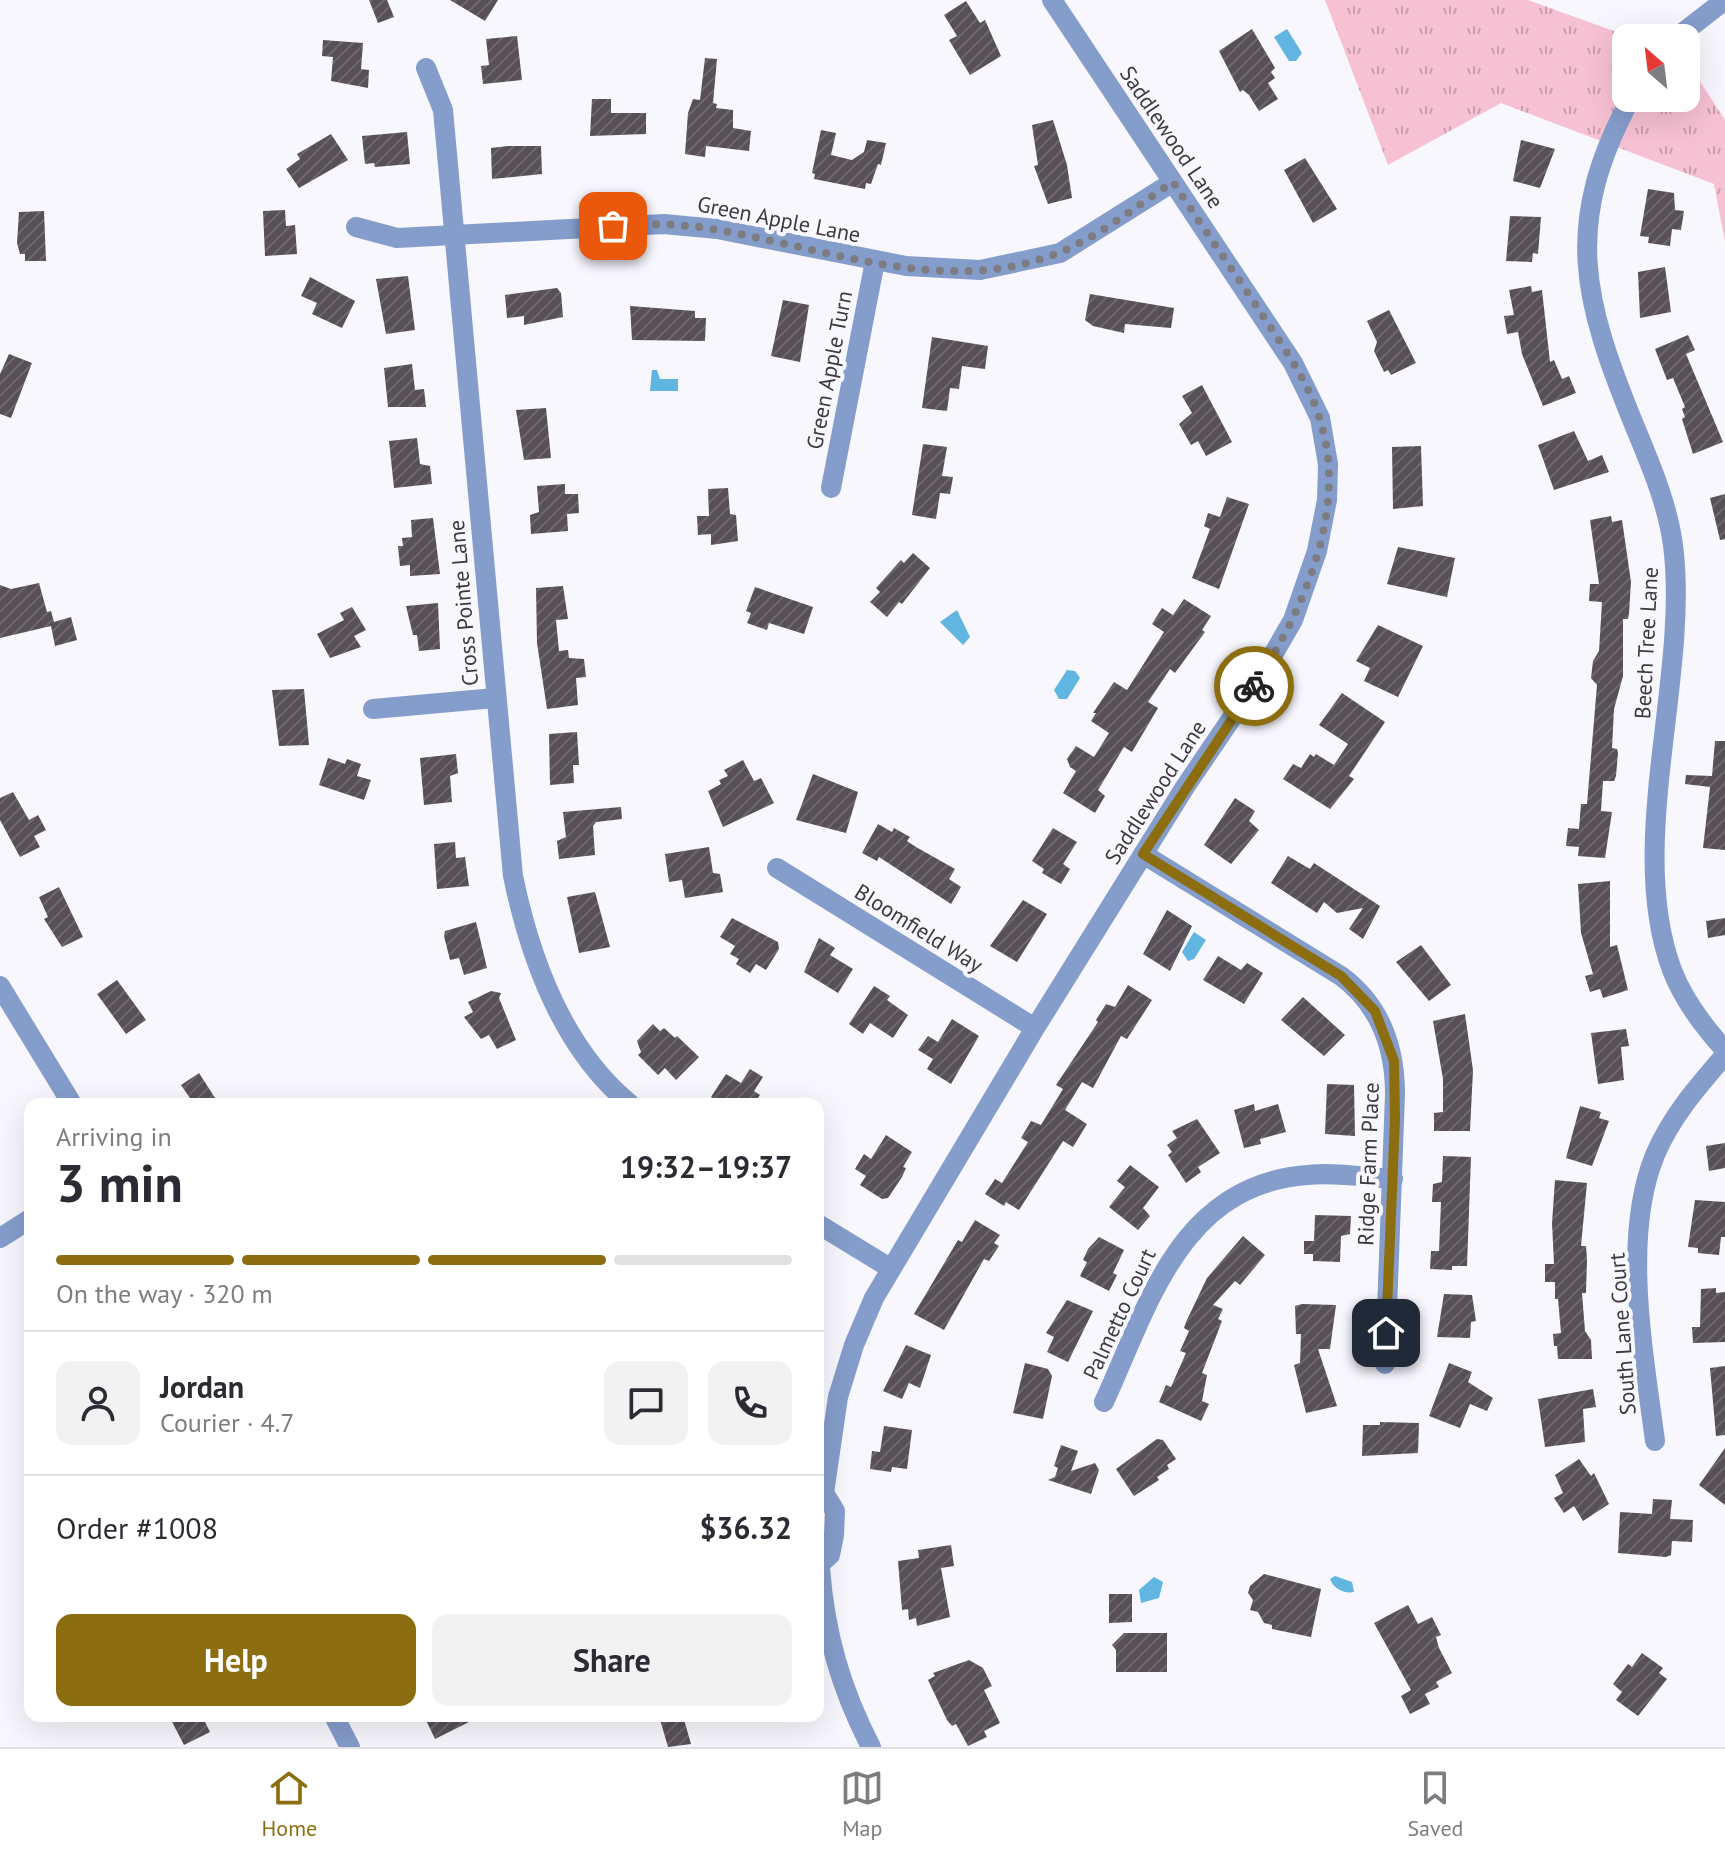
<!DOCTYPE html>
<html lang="en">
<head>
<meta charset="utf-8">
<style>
  body { margin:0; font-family:"PT Sans",sans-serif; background:#f2f2f3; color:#2b2b33; height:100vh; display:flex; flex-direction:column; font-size:30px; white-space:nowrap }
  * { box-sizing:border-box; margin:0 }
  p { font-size:26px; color:#7c7c81 }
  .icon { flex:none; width:44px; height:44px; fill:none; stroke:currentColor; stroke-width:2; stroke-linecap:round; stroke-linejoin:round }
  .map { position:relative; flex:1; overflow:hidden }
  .panel { position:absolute; left:24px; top:1098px; width:800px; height:624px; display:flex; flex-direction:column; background:#fff; border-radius:16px; box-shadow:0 8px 32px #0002 }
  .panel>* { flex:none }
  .needle { width:52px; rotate:332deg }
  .buttons { position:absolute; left:1612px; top:24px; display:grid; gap:16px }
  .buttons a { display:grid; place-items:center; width:88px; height:88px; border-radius:16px; background:#fff; box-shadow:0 8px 32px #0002; font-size:40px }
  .pin { position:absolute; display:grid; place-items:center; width:68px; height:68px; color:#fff; margin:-34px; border-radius:16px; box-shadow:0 4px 12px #0006 }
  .courier { position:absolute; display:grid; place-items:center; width:80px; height:80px; margin:-40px; border:6px solid #8c6e10; border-radius:50%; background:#fff; color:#222; box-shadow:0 2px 10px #0007 }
  .summary em { font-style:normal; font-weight:700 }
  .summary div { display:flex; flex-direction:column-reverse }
  .summary { display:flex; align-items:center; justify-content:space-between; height:136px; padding:0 32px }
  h1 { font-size:52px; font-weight:700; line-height:60px }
  .bar { display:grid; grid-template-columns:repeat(4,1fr); gap:12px 8px; align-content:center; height:96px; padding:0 32px }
  .bar i { height:10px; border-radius:6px; background:#e1e1e2 }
  .bar .current { background:#8c6e10 }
  .bar p { grid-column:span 4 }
  .line { display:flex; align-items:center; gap:20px; padding:0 32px; border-top:2px solid #e1e1e2 }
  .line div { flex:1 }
  .round { display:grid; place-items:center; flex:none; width:84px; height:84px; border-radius:16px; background:#f2f2f3 }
  .primary-button { display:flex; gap:16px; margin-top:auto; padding:16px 32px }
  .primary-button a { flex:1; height:92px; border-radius:16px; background:#8c6e10; color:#fff; font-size:32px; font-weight:700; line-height:92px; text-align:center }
  .primary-button a+a { background:#f2f2f3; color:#2b2b33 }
  .tab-bar { display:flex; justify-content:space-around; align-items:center; height:112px; border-top:2px solid #e1e1e2; background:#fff; font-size:22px; color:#7c7c81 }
  .tab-bar a { display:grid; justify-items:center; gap:4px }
  .tab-bar .current { color:#8c6e10 }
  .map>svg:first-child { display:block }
  .park { fill:url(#park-tufts) }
  .water { fill:#60b5e1 }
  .building { fill:url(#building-hatch) }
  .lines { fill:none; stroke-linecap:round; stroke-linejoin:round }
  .minor { stroke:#859dcb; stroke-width:20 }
  .done { stroke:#7d7c82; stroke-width:8; stroke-dasharray:0 14.4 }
  .route { stroke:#8c6e10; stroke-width:10 }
  .labels { text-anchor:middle; stroke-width:8; stroke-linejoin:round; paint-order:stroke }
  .street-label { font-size:22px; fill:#3b3a3f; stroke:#f8f7fe }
</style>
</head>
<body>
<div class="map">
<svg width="1725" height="1747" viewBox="0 0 1725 1747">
  <defs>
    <pattern id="park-tufts" width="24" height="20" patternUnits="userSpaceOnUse" patternTransform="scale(2)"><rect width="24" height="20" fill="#f7c1d4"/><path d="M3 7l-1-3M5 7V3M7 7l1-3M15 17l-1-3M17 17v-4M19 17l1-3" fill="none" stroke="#c99ead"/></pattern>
    <pattern id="building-hatch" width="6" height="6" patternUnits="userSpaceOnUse" patternTransform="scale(2)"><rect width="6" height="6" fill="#585058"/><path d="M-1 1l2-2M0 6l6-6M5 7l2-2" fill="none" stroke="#6e676e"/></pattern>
  </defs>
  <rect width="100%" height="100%" fill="#f8f7fe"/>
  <!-- park -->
  <path class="park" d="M1325 0H1528L1633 38H1626V98H1686V60L1725 120V242L1714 184 1501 103 1388 165Z"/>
  <!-- water -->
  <path class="water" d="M1287 29 1302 53 1296 61H1289L1274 37Z
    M652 370H657L660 379H678V391H650Z
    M957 610 970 637 963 645 940 622Z
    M1067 670 1075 671 1080 678 1067 699H1059L1054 690Z
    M1194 932 1206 940 1194 959 1188 961 1182 952Z
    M1335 1576 1352 1582 1354 1592C1344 1594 1333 1588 1330 1579Z
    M1154 1577 1163 1582 1159 1598 1141 1603 1139 1590Z"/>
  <!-- building -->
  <path class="building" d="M369 0H387L394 17 378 23Z
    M450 0H498L485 21Z
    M966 1 980 23 985 20 1001 56 970 75 949 40 957 36 944 15Z
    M1252 29 1275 68 1271 72 1275 78 1268 83 1278 99 1259 111 1249 95 1243 90 1240 92 1219 51Z
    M517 36 522 80 483 84 481 66 489 65 486 39Z
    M323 40 363 43 361 69 369 70 368 88 331 81 333 57 322 56Z
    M705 58 717 59 713 103 717 104 716 108 733 110V128L751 131 749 151 706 146 705 157 685 154 688 113 693 99 700 100Z
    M592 99H611V113H646V134L590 136Z
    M1053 120 1067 165 1072 198 1048 204 1034 166 1038 165 1032 125Z
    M821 130 836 133 831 155 852 160 864 152 867 140 886 143 881 165 878 164 871 184 866 183 865 189 814 179 815 174 812 173Z
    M407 132 410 164 375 167 374 163 365 164 362 136Z
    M331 134 348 160 299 188 286 169 300 159 297 154Z
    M1521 140 1555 149 1540 188 1513 181Z
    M508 146H541L542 174 492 179 491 148Z
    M1305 158 1337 209 1313 223 1284 170Z
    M1648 189 1674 193 1675 210 1684 211 1681 230 1672 229 1670 246 1648 243 1649 237 1640 236Z
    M285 210 286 226 295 225 297 254 265 256 263 211Z
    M44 211 46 261H25V254H20L17 243 19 212Z
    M1510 216 1541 217 1538 254 1533 253 1532 262 1506 261Z
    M1665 267 1671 312 1640 318 1638 272Z
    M408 276 415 330 386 334 376 279Z
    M310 277 355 301 342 328 312 314 317 303 301 296Z
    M1531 286 1532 292 1542 290 1550 362 1554 360 1562 379 1569 376 1576 393 1543 406 1522 354 1518 332 1507 334 1504 316 1514 315 1509 290Z
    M557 288 561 293 563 317 524 325V316L507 318 505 295Z
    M1090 294 1174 308 1171 328 1125 324 1124 333 1093 326 1085 320Z
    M783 300 809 305 800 362 771 356Z
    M630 306 695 311V318H706L705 341 632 340Z
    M1389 310 1416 363 1391 375 1388 370 1384 372 1374 351 1377 342 1367 321Z
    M1688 335 1695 350 1686 354 1723 442 1693 454 1682 419 1685 417 1682 409 1685 407 1673 378 1667 380 1655 349Z
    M932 337 988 346 985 369 962 366 959 389 950 388 947 411 922 408Z
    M9 354 32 363 11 418 0 414V374Z
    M412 364 415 390 424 389 426 407H388L384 368Z
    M1202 385 1232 442 1206 456 1198 441 1191 445 1179 424 1192 413 1182 396Z
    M546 408 551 458 524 460 516 410Z
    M1574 431 1588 461 1602 455 1609 472 1554 490 1538 445Z
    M417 438 420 464 430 466 432 484 394 488 389 441Z
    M923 444 947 447 942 476 953 477 950 494 940 493 936 519 912 515Z
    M1421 446 1423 506 1393 509 1392 447Z
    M565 484V494H578L579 513 567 514 568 531 531 534 530 515 539 512 537 486Z
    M728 488 730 514 736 515 738 541 711 545V534L698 535 697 516H709L708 489Z
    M1725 494V539L1720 540 1710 498Z
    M1227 497 1249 504 1219 589 1192 578 1210 529 1204 526 1208 513 1220 517Z
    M1611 516 1612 522 1622 520 1631 582 1629 614 1628 619H1623V676L1614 709 1612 748 1617 749 1618 753 1616 776 1614 781H1603L1601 811 1612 812 1605 858 1578 856 1579 847 1566 846 1568 828 1579 829 1581 804H1587L1597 685 1591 678 1593 661 1599 651 1602 602 1589 601 1590 584H1599L1590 520Z
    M433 518 440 574 410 576V565L400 566 398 546H403L402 538 412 537 411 520Z
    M1398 547 1455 558 1447 597 1387 584Z
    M913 553 930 568 902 604 899 602 887 617 870 602 880 592 876 588 901 560 904 563Z
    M39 583 47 612 51 611 54 622 71 617 77 640 55 646 51 626 0 638V585L11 589Z
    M563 586 568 619 556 620 559 651 568 650 569 658 584 659 586 677 576 678 578 705 547 709 537 643 536 588Z
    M755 587 813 607 804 634 769 623 767 630 747 623 751 613 746 611Z
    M1184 599 1211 616 1202 630 1205 632 1175 673 1170 669 1148 702 1158 708 1132 752 1124 747 1098 790 1105 796 1095 813 1063 793 1076 771 1070 767 1067 759 1076 746 1094 757 1109 733 1091 721 1096 713H1093L1114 682 1127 690 1164 632 1152 624 1162 608 1173 615Z
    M438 603 440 649 419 651 417 635H413L406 606Z
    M352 607 366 630 354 636 361 647 330 658 317 634 344 620 340 613Z
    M1378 625 1423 646 1398 697 1364 681 1370 668 1356 661Z
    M304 689 309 745 279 746 272 690Z
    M1342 693 1385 722 1349 776 1354 779 1330 809 1283 779 1293 764 1301 768 1310 754 1314 757 1316 754 1334 765 1348 744 1319 725Z
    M577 732 579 765H573L574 783 550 785 549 734Z
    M1715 741H1725V850L1703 848 1710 787 1685 784 1686 775 1712 776Z
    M456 754 458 773 450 776 452 802 424 805 420 758Z
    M328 758 345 764 347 759 361 764 357 776 371 780 364 800 319 785Z
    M743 760 754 781 761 778 774 803 723 827 708 791 721 784 719 780 728 776 724 770Z
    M813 774 858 792 846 833 796 820Z
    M13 792 29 820 38 815 46 830 34 836 40 847 20 857 0 820V798Z
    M1235 798 1255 811 1249 821 1259 830 1231 864 1204 845Z
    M621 807 622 819 596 822 593 826 595 855 559 859 557 841 566 837 563 812Z
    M878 824 892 832 894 828 910 837 907 841 916 847 955 869 949 879 961 887 951 904 879 857 877 861 862 853Z
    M1053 828 1077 842 1063 864 1070 869 1061 884 1042 873 1044 869 1032 861Z
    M455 842 456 858 465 857 469 886 437 889 434 844Z
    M709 847 713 873 720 874 723 892 685 898 682 880 669 882 665 854Z
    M1288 856 1310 869 1314 863 1380 906 1363 939 1349 929 1363 908 1337 913 1324 902 1317 913 1271 883Z
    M1610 881V947L1617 945 1628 990 1603 998 1600 989 1590 992 1585 976 1593 974 1581 933 1578 884Z
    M59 887 83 937 62 947 44 919 48 917 39 897Z
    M595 892 610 947 579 953 567 897Z
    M1023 900 1047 914 1017 962 990 946Z
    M1167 910 1192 926 1170 971 1143 954Z
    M732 918 778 942 779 949 766 970 756 964 750 973 736 964 739 959 730 954 735 946 720 937Z
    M1725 918V935L1708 938 1706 921Z
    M476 922 487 968 464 975 459 958 450 960 444 936 445 931Z
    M819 938 835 948 830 955 853 969 838 993 804 972Z
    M1421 945 1451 985 1429 1001 1396 962Z
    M1218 956 1241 970 1247 963 1263 973 1244 1004 1203 980Z
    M117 980 146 1020 126 1034 97 994Z
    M1128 985 1152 1000 1127 1039 1121 1036 1093 1088 1082 1082 1065 1110 1087 1124 1073 1147 1063 1141 1019 1210 1006 1202 1004 1206 985 1194 995 1179 1002 1183 1028 1142 1021 1138 1031 1121 1041 1125 1063 1089 1056 1085 1098 1022 1096 1020 1106 1004 1115 1007Z
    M874 986 890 996 887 1000 908 1015 893 1038 870 1023 863 1034 849 1024Z
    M491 991 501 993 499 998 516 1040 497 1049 489 1035 481 1039 464 1017 473 1012 468 1002Z
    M1303 997 1345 1035 1324 1056 1281 1020Z
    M1465 1014 1473 1070 1470 1131H1434V1113L1443 1112V1079L1433 1021Z
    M952 1019 979 1036 951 1084 927 1069 933 1059 918 1050 928 1036 938 1042Z
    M653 1024 660 1031 664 1028 675 1038 677 1036 699 1057 676 1080 665 1068 658 1075 638 1055 641 1052 637 1041Z
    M1626 1029 1629 1046 1621 1047 1624 1080 1598 1084 1591 1033Z
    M750 1069 763 1077 754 1091 760 1095 754 1104H722L711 1097 726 1074 741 1083Z
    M199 1073 219 1104H194L181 1085Z
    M1327 1084 1354 1085 1355 1136 1325 1134Z
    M1254 1104 1255 1111 1278 1104 1286 1132 1260 1139 1261 1144 1244 1148 1234 1110Z
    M1580 1106 1601 1112 1599 1118 1609 1121 1592 1166 1566 1158Z
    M1197 1119 1220 1153 1198 1167 1201 1172 1186 1183 1168 1155 1172 1152 1167 1145 1177 1138 1172 1131Z
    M886 1135 912 1152 903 1167 906 1168 902 1177 888 1198 882 1199 860 1185 866 1176 855 1169 864 1154 871 1159Z
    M1725 1143V1168L1709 1171 1706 1146Z
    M1443 1156 1471 1157 1467 1266H1452V1270L1430 1269 1431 1251H1439L1441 1202H1432L1433 1184 1442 1182Z
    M1130 1165 1159 1187 1143 1208 1150 1216 1138 1230 1109 1207 1125 1187 1117 1181Z
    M1555 1180 1587 1183 1581 1246H1586L1587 1259 1586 1293H1582L1585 1331 1591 1340 1592 1359H1558L1557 1346H1554L1553 1334 1561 1333 1558 1299H1555V1282H1545V1264H1554L1552 1223Z
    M1695 1200 1725 1202V1237H1721L1719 1255 1698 1253V1248L1688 1247Z
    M1315 1215 1351 1216 1350 1234 1341 1236 1340 1262 1313 1261V1254H1304V1241H1314Z
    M975 1220 1000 1235 994 1243 999 1246 989 1261 984 1259 944 1330 914 1314 958 1240 962 1242Z
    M1243 1236 1265 1255 1240 1285 1235 1281 1213 1305 1223 1309 1218 1319 1222 1321 1202 1373 1207 1375 1202 1401 1209 1404 1201 1421 1159 1402 1166 1385 1171 1387 1186 1353 1180 1351 1189 1331 1184 1328 1186 1322 1207 1278Z
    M1099 1237 1124 1250 1113 1273 1117 1275 1109 1291 1080 1276 1087 1262 1083 1260 1088 1249Z
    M1716 1288V1293L1725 1292V1342L1693 1343 1692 1327H1700L1701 1289Z
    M1444 1294 1472 1295 1476 1321 1471 1322 1470 1338 1437 1337Z
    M1067 1300 1093 1311 1068 1362 1047 1352 1054 1337 1046 1333Z
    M1302 1304 1336 1305 1330 1349H1318L1337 1406 1306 1413 1294 1365 1300 1363 1301 1334H1296L1295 1306Z
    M906 1345 931 1355 920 1388 909 1383 902 1399 883 1391Z
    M1025 1363 1048 1369 1052 1376 1043 1419 1013 1413Z
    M1449 1363 1472 1372 1468 1382 1493 1398 1487 1411 1470 1404 1460 1428 1429 1416Z
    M1725 1366V1435L1716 1436 1710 1368Z
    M1593 1389 1596 1407 1583 1409 1585 1442 1545 1447 1538 1399Z
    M1380 1422 1419 1423 1418 1453 1362 1456 1363 1425H1380Z
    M884 1426 912 1430 907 1469 892 1467 891 1472 870 1469 872 1451 880 1452Z
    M1157 1439 1163 1440 1176 1459 1167 1465 1169 1469 1157 1477 1159 1480 1134 1496 1116 1469Z
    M1061 1445 1078 1451 1071 1471 1095 1463 1099 1470 1091 1494 1048 1480 1055 1477 1058 1468 1054 1466Z
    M1725 1448V1505L1699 1485Z
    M1579 1459 1591 1476 1594 1473 1609 1504 1583 1521 1574 1506 1564 1513 1554 1498 1563 1493 1555 1475Z
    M1653 1499 1672 1500 1670 1519 1693 1520 1692 1542 1672 1541 1671 1555 1666 1557 1618 1553 1620 1512 1652 1514Z
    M951 1545 954 1566 941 1568 950 1617 917 1626 916 1618 909 1620 908 1609 902 1610 898 1561 919 1558 918 1550Z
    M1264 1574 1321 1589 1311 1637 1272 1629V1625L1264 1623 1258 1612 1250 1610 1253 1600 1248 1593 1250 1586Z
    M1109 1594H1132V1622L1109 1623Z
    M1408 1605 1418 1624 1432 1617 1441 1635 1436 1637 1439 1648 1452 1673 1436 1682 1439 1687 1425 1694 1430 1704 1410 1714 1401 1696 1411 1690 1374 1623Z
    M1124 1633H1167V1672H1116V1650L1112 1645Z
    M1642 1653 1663 1668 1659 1673 1667 1679 1638 1716 1616 1700 1622 1692 1613 1684 1628 1664 1632 1667Z
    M969 1660 983 1668 992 1686 984 1690 1000 1723 984 1731 987 1737 968 1746 956 1724 952 1726 947 1720 928 1680 935 1676 933 1673Z
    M169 1716H202L210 1732 184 1745Z
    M424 1716H481L435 1739Z
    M659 1716H683L691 1744 668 1747Z"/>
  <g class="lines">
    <!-- minor -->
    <path class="minor" d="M1676 38 1725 0
      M426 68 443 110 513 876C530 958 563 1049 630 1104
      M1631 98C1562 225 1583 300 1635 427 1652 468 1670 510 1674 554 1687 684 1626 847 1672 970 1683 999 1704 1027 1725 1050
      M356 227 397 238 664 224 717 229 906 266 980 270 1060 253 1173 182
      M831 488 875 261
      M373 709 495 698
      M1143 854 1341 976C1380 1005 1395 1046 1395 1094L1385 1364
      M777 868 1035 1028
      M0 986 72 1104
      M818 1224 890 1268
      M0 1238 30 1219
      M1104 1402C1149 1304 1180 1185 1307 1175 1335 1172 1365 1177 1393 1179
      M1655 1441C1644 1355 1621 1238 1655 1155 1671 1117 1698 1086 1725 1055
      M818 1566 830 1555 834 1535 835 1511 824 1493 838 1397 854 1345 874 1298 1035 1028 1185 787 1263 672 1293 620 1317 551 1327 500 1328 464 1320 418 1293 363 1052 0
      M820 1568C825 1634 841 1689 871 1747
      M334 1716 350 1747"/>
  </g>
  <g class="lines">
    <!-- done -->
    <path class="done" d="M613 226 664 224 699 227C813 243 939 298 1053 255 1096 239 1135 207 1173 182 1203 228 1235 273 1265 319 1287 353 1312 387 1322 427 1347 514 1301 615 1254 686"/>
    <!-- route -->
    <path class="route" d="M1254 686 1143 854 1341 976 1375 1011 1394 1061 1395 1119 1386 1333"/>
  </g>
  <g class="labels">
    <!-- street labels -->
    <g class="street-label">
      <text transform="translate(1172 137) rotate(56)" y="8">Saddlewood Lane</text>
      <text transform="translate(779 219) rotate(11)" y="8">Green Apple Lane</text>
      <text transform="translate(829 370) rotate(-79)" y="8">Green Apple Turn</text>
      <text transform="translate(463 603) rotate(-95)" y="8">Cross Pointe Lane</text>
      <text transform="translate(1646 643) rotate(-87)" y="8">Beech Tree Lane</text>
      <text transform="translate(1155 792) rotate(-57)" y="8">Saddlewood Lane</text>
      <text transform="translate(919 928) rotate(32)" y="8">Bloomfield Way</text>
      <text transform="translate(1368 1164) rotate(-88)" y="8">Ridge Farm Place</text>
      <text transform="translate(1119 1314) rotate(-65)" y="8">Palmetto Court</text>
      <text transform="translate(1622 1334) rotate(-94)" y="8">South Lane Court</text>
    </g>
  </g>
</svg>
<div class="buttons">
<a><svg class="needle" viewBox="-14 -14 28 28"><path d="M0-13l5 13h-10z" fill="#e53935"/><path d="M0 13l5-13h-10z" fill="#7c7c81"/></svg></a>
</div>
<div class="pin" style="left:613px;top:226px;background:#ea580c"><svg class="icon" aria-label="bag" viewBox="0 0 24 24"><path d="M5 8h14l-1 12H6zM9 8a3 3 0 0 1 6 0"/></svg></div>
<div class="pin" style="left:1386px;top:1333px;background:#1f2937"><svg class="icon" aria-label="home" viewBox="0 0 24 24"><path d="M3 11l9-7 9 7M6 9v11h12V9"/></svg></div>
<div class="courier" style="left:1254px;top:686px"><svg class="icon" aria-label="bike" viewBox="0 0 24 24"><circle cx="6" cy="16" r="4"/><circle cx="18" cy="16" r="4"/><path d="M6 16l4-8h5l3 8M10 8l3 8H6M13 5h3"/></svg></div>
<section class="panel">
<div class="summary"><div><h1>3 min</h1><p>Arriving in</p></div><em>19:32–19:37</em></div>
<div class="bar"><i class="current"></i><i class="current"></i><i class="current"></i><i></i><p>On the way · 320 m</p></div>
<div class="line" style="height:144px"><a class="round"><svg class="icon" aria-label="person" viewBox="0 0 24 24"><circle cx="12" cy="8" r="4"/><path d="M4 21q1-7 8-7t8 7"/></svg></a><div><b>Jordan</b><p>Courier · 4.7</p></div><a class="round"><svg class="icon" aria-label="chat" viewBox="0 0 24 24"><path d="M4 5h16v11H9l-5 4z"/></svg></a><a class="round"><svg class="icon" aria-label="phone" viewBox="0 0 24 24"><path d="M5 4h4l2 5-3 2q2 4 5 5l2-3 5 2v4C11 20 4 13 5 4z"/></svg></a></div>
<div class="line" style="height:104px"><div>Order #1008</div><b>$36.32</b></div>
<div class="primary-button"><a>Help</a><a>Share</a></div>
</section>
</div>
<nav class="tab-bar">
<a class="current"><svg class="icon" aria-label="home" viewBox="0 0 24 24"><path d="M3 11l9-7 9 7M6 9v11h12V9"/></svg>Home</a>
<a><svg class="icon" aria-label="map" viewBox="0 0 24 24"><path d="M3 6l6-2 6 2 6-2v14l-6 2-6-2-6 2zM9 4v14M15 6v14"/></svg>Map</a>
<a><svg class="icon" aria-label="saved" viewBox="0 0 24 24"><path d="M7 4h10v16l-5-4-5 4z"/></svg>Saved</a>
</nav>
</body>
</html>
